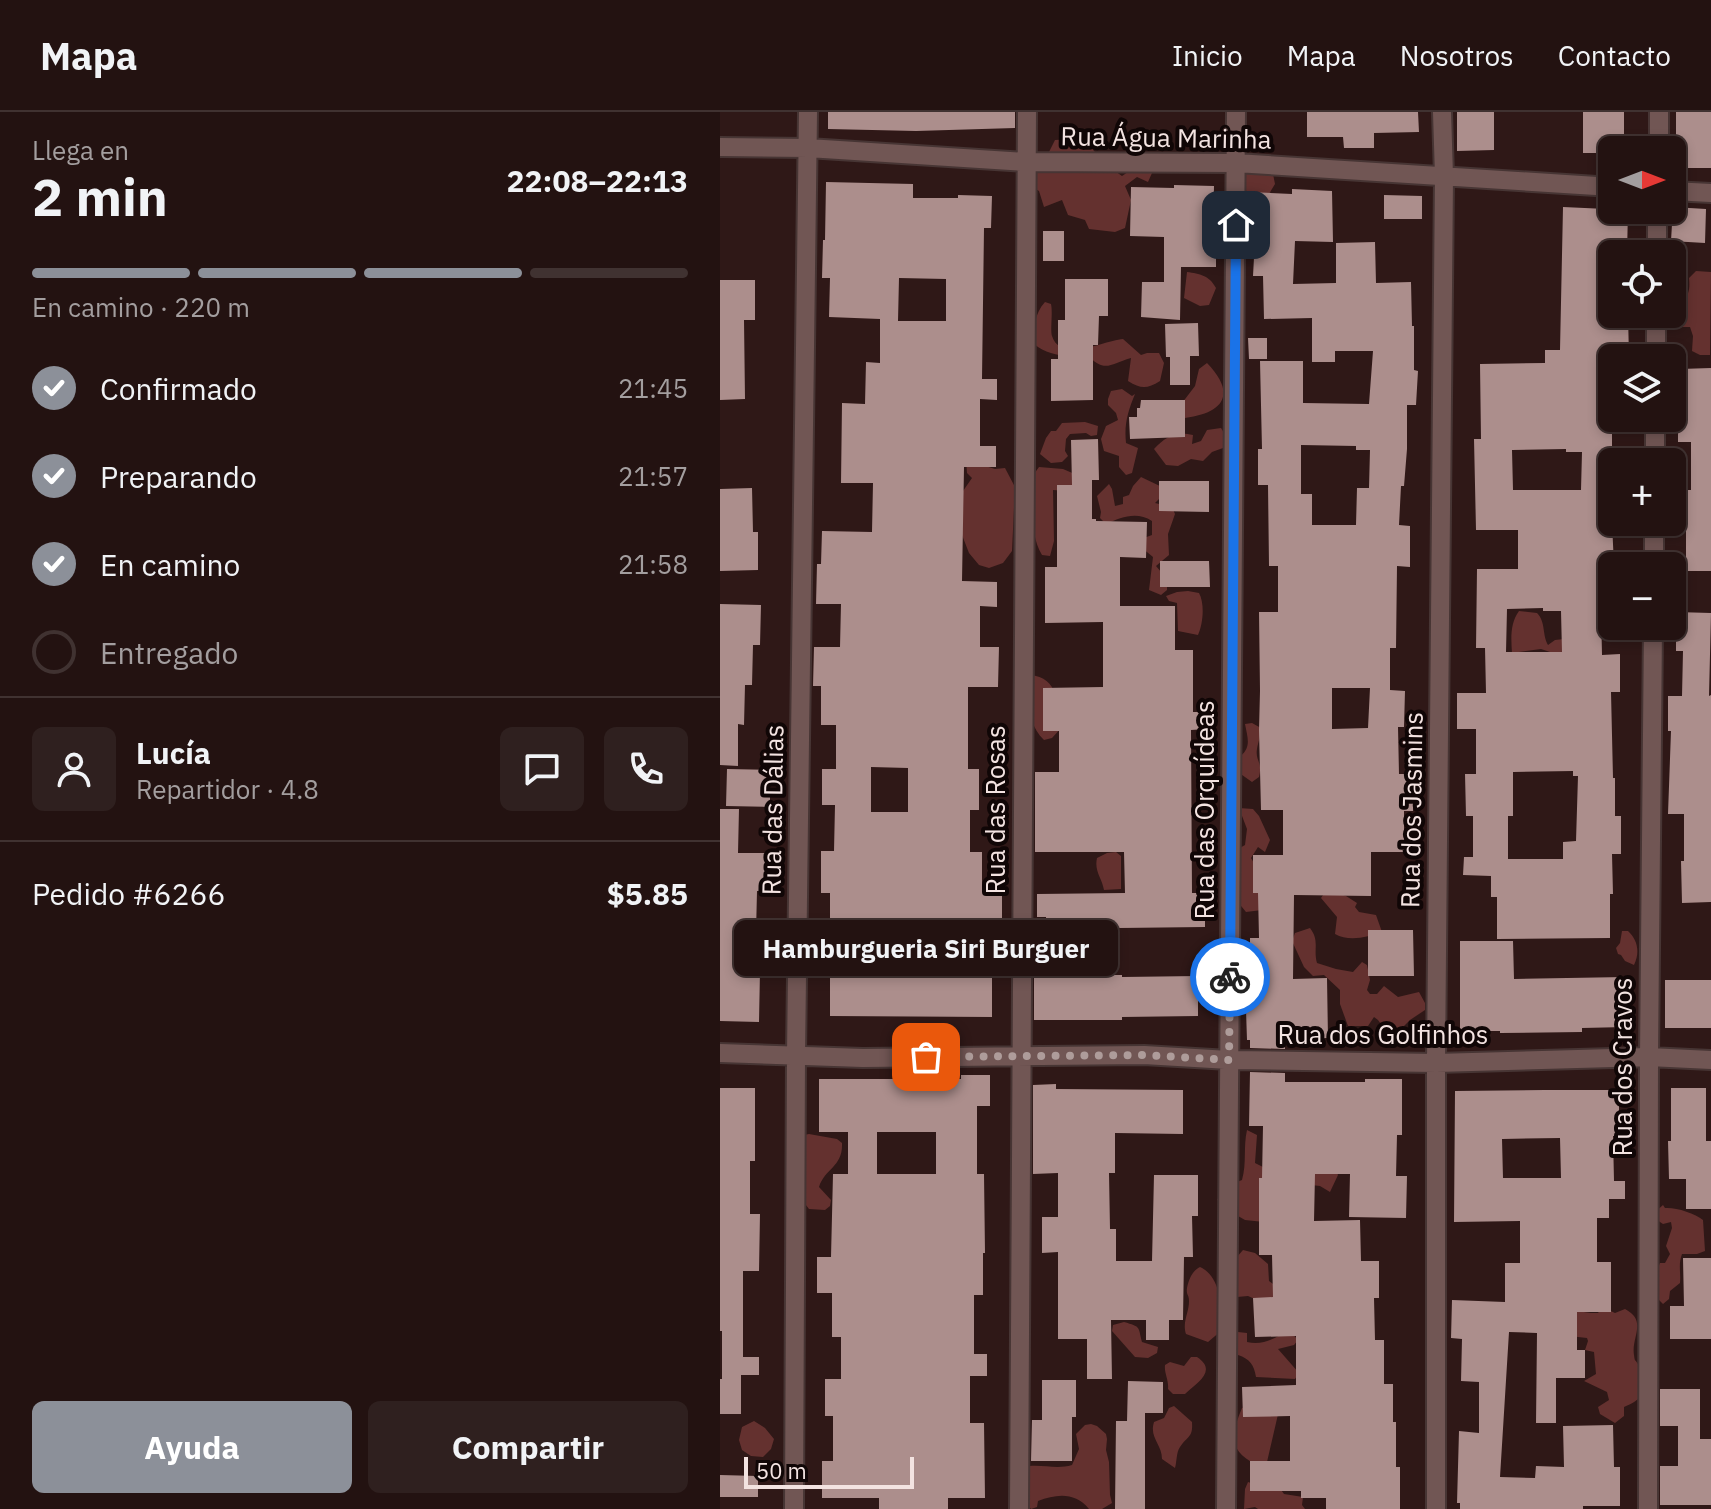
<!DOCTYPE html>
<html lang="es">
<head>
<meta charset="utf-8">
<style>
  body { margin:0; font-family:"IBM Plex Sans",sans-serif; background:#2f201f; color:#f1f3f6; height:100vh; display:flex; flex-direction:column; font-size:30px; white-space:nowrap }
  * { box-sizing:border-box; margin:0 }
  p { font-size:26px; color:#a39e9f }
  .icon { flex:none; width:44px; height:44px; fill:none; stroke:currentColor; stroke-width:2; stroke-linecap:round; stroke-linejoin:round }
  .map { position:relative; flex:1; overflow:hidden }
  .details { display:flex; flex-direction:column; background:#231211; width:720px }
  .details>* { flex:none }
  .needle { width:52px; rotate:90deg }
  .controls { position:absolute; left:878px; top:24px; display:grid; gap:16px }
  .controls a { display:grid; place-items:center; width:88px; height:88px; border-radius:12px; background:#231211; box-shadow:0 4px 12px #0003,0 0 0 2px #403231; font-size:40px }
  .scale { position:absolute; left:24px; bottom:20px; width:170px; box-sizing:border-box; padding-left:8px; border:4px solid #f3e3e1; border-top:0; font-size:22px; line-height:28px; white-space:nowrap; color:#f3e3e1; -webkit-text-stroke:6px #100606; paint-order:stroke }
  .pin { position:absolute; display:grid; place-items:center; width:68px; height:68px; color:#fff; margin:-34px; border-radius:16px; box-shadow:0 4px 12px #0006 }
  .courier { position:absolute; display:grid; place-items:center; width:80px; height:80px; margin:-40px; border:6px solid #1a73e8; border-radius:50%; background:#fff; color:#222; box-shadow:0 2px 10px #0007 }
  .bubble { position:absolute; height:56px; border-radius:12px; background:#231211; box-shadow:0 4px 12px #0003,0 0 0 2px #403231; font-size:26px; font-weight:700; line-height:56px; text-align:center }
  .head em { font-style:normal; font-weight:700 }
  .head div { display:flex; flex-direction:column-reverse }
  .head { display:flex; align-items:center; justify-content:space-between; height:136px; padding:0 32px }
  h1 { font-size:52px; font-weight:700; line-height:60px }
  .bar { display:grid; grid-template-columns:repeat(4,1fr); gap:12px 8px; align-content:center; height:96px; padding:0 32px }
  .bar i { height:10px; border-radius:6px; background:#403231 }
  .bar .current { background:#8c9099 }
  .bar p { grid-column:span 4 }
  .line { display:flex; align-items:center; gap:20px; padding:0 32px; border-top:2px solid #403231 }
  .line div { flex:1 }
  .round { display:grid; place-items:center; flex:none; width:84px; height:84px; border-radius:12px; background:#2f201f }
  ol { padding:0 32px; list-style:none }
  li { display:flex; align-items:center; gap:24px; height:88px }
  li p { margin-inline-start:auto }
  li .icon { padding:8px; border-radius:50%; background:#8c9099; color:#fff; stroke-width:4 }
  li:last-child { color:#a39e9f }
  li i { width:44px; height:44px; border:4px solid #403231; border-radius:50% }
  .primary-button { display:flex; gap:16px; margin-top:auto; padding:16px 32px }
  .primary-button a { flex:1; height:92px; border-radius:12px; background:#8c9099; color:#fff; font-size:32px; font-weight:700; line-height:92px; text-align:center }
  .primary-button a+a { background:#2f201f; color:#f1f3f6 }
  header { display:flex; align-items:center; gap:48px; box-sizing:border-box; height:112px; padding:0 40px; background:#231211; border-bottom:2px solid #403231 }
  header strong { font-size:38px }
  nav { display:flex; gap:44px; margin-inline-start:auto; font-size:28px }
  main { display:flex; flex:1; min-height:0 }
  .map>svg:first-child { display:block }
  .green { fill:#64312f }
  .building { fill:#ac8e8c; fill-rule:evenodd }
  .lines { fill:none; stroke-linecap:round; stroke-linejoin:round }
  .street-casing { stroke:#473534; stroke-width:22 }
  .street { stroke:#715654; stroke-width:18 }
  .done { stroke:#ae9c9a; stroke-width:8; stroke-dasharray:0 14.4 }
  .route { stroke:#1a73e8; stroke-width:10 }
  .labels { text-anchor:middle; stroke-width:8; stroke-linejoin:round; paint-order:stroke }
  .street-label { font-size:26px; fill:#f3e3e1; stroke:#100606 }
</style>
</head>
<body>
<header>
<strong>Mapa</strong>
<nav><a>Inicio</a><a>Mapa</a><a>Nosotros</a><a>Contacto</a></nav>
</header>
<main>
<section class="details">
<div class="head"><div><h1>2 min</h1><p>Llega en</p></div><em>22:08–22:13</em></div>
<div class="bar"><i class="current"></i><i class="current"></i><i class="current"></i><i></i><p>En camino · 220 m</p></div>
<ol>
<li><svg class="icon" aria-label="check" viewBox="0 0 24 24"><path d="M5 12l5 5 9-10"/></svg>Confirmado<p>21:45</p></li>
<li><svg class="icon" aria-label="check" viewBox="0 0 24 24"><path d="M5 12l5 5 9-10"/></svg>Preparando<p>21:57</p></li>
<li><svg class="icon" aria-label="check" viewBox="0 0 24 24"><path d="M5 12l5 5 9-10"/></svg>En camino<p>21:58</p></li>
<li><i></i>Entregado</li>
</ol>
<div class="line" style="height:144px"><a class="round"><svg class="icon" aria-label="person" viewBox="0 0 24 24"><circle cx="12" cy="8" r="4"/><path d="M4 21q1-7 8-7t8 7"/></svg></a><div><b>Lucía</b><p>Repartidor · 4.8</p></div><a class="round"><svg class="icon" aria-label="chat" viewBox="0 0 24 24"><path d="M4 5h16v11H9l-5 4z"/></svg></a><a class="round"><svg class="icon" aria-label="phone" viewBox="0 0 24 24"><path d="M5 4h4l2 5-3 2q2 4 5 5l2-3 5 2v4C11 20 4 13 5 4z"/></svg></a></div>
<div class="line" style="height:104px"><div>Pedido #6266</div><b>$5.85</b></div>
<div class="primary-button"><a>Ayuda</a><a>Compartir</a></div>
</section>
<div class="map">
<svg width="991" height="1397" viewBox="0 0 991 1397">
  <rect width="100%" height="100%" fill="#2f1817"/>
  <!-- green -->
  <path class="green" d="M351 27 369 33 385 52 402 64C413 56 419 55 432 61L428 70 417 65 405 74 411 88 405 116 395 120 369 117 365 108 348 103 342 88 324 95 319 79 298 66 326 46 335 28Z
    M527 57 553 62 555 72 549 82 533 85C523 79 520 68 527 57Z
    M976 159 991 160 990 243H980L972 239 973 224 970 215H960L954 202C964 186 971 186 969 166Z
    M467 160C480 162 489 163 496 176L489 193 480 194 464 186Z
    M325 190 331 192C333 201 330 218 332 224 341 252 385 228 403 227L421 243 427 241H439L444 251 440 269C427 277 421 277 408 269L411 246C389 252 386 262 366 242 348 246 329 244 314 232 314 216 314 202 325 190Z
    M487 251C517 282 504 301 465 306L459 295 475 274 479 257Z
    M402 277 412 284 415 282C408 299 404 312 406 331L418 336 412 361 406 363 399 355V344L384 339 381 327 386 314 398 308 396 301 388 293V287L391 279Z
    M365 310 378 314 377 323 371 324 366 321 350 322 346 327 345 339 348 344 342 350 331 351 320 342 326 326 331 319H336L342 311Z
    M501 316 506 324 503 336 492 340 483 349 471 347 458 354 446 353 434 337C446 324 456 319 473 323L472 332 481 329 487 318Z
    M246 348 275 357 285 356 295 375 292 439 283 451 269 456 259 453 249 441 242 423 243 379 252 366 247 361Z
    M319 355 343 357 357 363 355 376 347 379 333 378 334 429 330 444 322 443C308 419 313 388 314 362Z
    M421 365 442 375 445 381 435 391 452 395 455 402 448 422 449 443 436 454 447 467V478L441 483 429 478 433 445 422 436 421 427 432 423V409C417 399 401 405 386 412L380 406 381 400 377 384 389 372 392 377 395 394 403 392V385L409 383 413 374Z
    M468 479 479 481C485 492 483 512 478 523L458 519 457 491 449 489 446 484 457 480Z
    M799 499 817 501C826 510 822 523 828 533L835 528 844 527 857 541 830 540 821 537 792 541C791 527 790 511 799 499Z
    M310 563C339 566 337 591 342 615L332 626 324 628C305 610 311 587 310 563Z
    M532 611 541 616C541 624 538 630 537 637 535 649 543 650 539 665L532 670 515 658 517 647C532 636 528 628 525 612Z
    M519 696 533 697 539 704 550 728 545 740 538 735 531 746 537 756 542 798 526 800 517 789 518 737 525 733 527 717Z
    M396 740 401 744V777L384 778C382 766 374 759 377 746L387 741Z
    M607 777 626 784 637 791 635 795 639 800 656 803 662 820C648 825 629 830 615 822L617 805 601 786Z
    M590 816C600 829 593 837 597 851L616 857 633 860 642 850 647 853 650 868 647 878 650 882H657L664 874 678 885 699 880 705 891V898L690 908 677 921 668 922 658 908 654 905 648 914H628L620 892V878L604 863 593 864 584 855 572 829 575 821Z
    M902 819H908C918 828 920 841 914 853L905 849 901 843 898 842 896 836 900 831Z
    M373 826C388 832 391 843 389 858L381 859 371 855Z
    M527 1018 537 1023 535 1051 547 1057 544 1110 525 1108 518 1104V1095L497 1088 504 1075 522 1068C527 1050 523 1036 527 1018Z
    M89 1022 117 1027 122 1031C123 1055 105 1056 99 1075L111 1088 110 1094 105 1098 89 1097 82 1088 84 1023Z
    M606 1035 618 1063 610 1080 600 1074 572 1071Z
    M943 1093 945 1096C955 1095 975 1101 983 1108L985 1139 977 1142H962C958 1153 961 1160 960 1171L950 1179 949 1187 943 1192 935 1184V1162L940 1151H945L950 1142 946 1134 952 1116 951 1110 943 1112 937 1108 934 1101Z
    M523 1138 535 1141 548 1152 549 1169 560 1177 556 1188H537L528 1184 517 1185 514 1181 516 1146Z
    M480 1155C502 1165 502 1198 501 1219L488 1230 466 1222C462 1210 469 1201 469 1189 469 1182 466 1184 467 1176 469 1167 472 1159 480 1155Z
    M831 1194C843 1196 868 1202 878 1201L882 1195 895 1201 905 1197C928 1209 911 1225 914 1243 915 1251 915 1246 919 1254 921 1260 923 1273 922 1279 921 1288 911 1292 904 1295V1304L895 1311 880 1302 878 1295 889 1288 887 1280 864 1269 876 1262 874 1240 865 1238 868 1229 867 1226 849 1224Z
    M404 1210C421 1215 418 1214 422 1230L438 1235 437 1241 428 1246 415 1245 392 1219 393 1213Z
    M569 1218 578 1228 574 1233 558 1237 579 1261 575 1267 536 1265C534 1253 530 1247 518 1243L513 1235 518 1220 527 1221V1230C543 1234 555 1226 569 1218Z
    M471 1245H477C498 1259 477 1271 465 1282H453L448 1277C449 1268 444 1261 445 1253L450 1250 464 1254Z
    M539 1291 559 1298 547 1350 537 1353C507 1338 511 1323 522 1296Z
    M454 1294 472 1310C473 1326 468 1323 460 1335 456 1341 457 1349 455 1356L442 1347C442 1332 429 1326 434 1310L444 1306 449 1296Z
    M34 1309 45 1316 54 1327 51 1337 43 1345 31 1344 22 1338 19 1328 22 1315Z
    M371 1312 377 1314 386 1322 387 1327 386 1338 389 1350 390 1383 392 1391 382 1397H369C355 1380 337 1382 318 1389L317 1395 311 1397 308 1393 303 1355C320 1351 335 1358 352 1353L359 1337 356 1322 365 1313Z
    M528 1370 543 1375H559L564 1382 583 1385 582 1393 585 1397H538L535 1395 524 1397 525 1377Z"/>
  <!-- building -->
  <path class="building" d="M108 0H295V16L196 19 108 17Z
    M587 0H698L699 20 654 21V36H624L623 25H587Z
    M737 0H774V38L737 39Z
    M863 0H904V38H892V41H863Z
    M956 0H991V56H956Z
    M106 70 193 72V86H238V83L272 84 271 116H264L262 267H277V288L260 287V334H276V355H244L242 469 277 470V495L260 494V535H279L278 575H248V657H259V698H250V740H262V780H282V820H257V862L272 863V905L110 904V781H101V739H114L115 693H102V657H116V613H101V574H93L94 535H120L121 492H96L97 452H101L102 419 152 420 153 371H121L122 291 145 292 146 250 160 251V207L109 205 110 166H102L103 128H105ZM179 166 226 167V209H178ZM151 655 188 656V700H151Z
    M454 73 494 74 493 125H496V155H461L460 208 421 205 422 170H444V125L410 124 411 75 454 76Z
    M572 77 612 79 613 130 575 129 573 172 616 171V131L655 130 656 171 691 170 692 214H694V258L698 259 696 293H687V337L684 374H681L679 413 690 414V455L677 454 676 536H670V578L685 579 684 615H678L679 662H693V699H684V740H651V784L574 783 573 867 607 866 608 926 565 927V937L530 936V928H527L525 868H530V826H539L538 781H533V743H563V698H541L539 618 540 579 539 500H558V454H549L548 373H538V337H542L540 249H583V291L649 292 653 239H615V250H592V206L544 207 543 164H533L535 127H529L530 80 572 82ZM581 333 636 334V338H650L649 376H637L636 413H592V382H581ZM612 576H650L648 616 612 617Z
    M664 83 702 84V107H664Z
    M843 95 908 98 907 142H892V202H908L909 246H892V410L894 454H892V496H881L882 543 900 542V580H891L893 666H895V704H901V742H892L893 782H890V826L777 827V785H771V764L743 763 744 745H753V704H746L745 662H756V617H737V581H766L765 536H756L757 457H798V418H756L754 327H761L760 252 825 251V238H840ZM846 337V340H862L861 378H793L792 338ZM823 496V499H841L842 540H786L787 497ZM853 659V664H858L856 729 843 730V747H788V704H793V660Z
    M953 95 986 97 985 131 951 129Z
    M323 119H344V149H323Z
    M345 167H388V204H379L378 233H373V288L331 289V247H338V208H345Z
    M0 168H35V208H24L25 287 0 288Z
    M478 211 479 244H470V273H450V245H446L445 212Z
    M528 226H547V247H529Z
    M991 256V459H966V378H971V330H958V296H961L960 257Z
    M421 288H465V325L410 327 409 305H417V296H420Z
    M378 327 379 368H372V407H376V409L427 410 426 446 400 445V494H455V538H473V600H487V617L471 618 472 781H485V815L399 816V823H378L379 863H402V865L478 864V904L402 905V908H314V863H327L326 805H317V782L405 781 404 740H315V660H339V619H323V576L383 575V510L325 511V455H337V373H352L351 328Z
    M439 369H489V400L439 399Z
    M32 376 33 420H38V458L0 459V377Z
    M440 449H489L490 475H440Z
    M0 492 41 493 40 533H33L32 573H25L24 613 18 612V654L0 653Z
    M956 500 991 501 989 584 991 583V790L962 791 961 749H964V702H948L951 619H948V584H962L963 539H956Z
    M7 657 50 658V695L6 694Z
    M0 697H19L18 741H48L47 779H37L36 821H47L46 859H40L39 910 0 909Z
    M648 818H693L694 864H648Z
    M740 829H793L794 867 905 865 906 915 862 916V920L780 921V919H740Z
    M945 868H991V916H945Z
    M530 960 565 961V970H645V967H682V1023H677L676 1064H687L686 1106 629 1105 630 1062H595L594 1109 640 1108 641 1149H659V1186H654L655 1228H664V1272H673V1310H676V1355H680V1397H606V1386H581V1379H530V1349H570V1304L523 1305 522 1275 576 1273V1224L535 1225 533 1186 553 1185 552 1143H539V1066H542L543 1014H529Z
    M241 963H270V994H257V1062H264L265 1141H263V1183H254V1242H267V1264H250V1311H264L265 1386H228V1397H159V1386H102V1349H113V1304H105V1267H121V1225H112V1181H97V1145H111L113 1062H128V1020H99V967H241ZM157 1020H216V1062H157Z
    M336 972V977L463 978V1022L395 1021V1061H389L390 1117H396V1149H432L434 1063H478V1104H472L473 1145H464L463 1208H449V1228H426V1208H391L392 1267H367V1227H338V1140L322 1141V1105H338V1061L313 1062V973Z
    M0 976H35V1049H30V1102H40L39 1159H23V1245H39V1263H21V1302H0V1267H2V1219H0Z
    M951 976H986V1029H991V1097H966V1067H949L948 1029H951Z
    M825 978H899V1024H893L894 1069H905V1087H889V1106H877V1150H891V1200H857V1238H865V1266H836V1311H816L817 1221 789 1220 780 1365 815 1366 816 1354 844 1355 843 1314 893 1313 894 1355H900V1394H863V1397H740V1391H737L739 1319 759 1321V1270L741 1269 742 1227 731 1226 732 1188 785 1190V1151H800V1109L734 1110 735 979ZM840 1026 841 1066H783L782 1027Z
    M963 1146H991V1227H950V1194H964Z
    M322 1268H356V1305H352V1349H311L312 1308H322Z
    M408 1269 443 1270V1301H425V1397H395L396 1309H407Z
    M940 1277H980V1327H991V1393H940V1354H958V1314H940Z
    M0 1363 38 1364V1385H0Z"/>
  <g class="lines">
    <defs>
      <path id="street" d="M0 35 88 36 306 50 516 51 892 75
        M939 38V0
        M952 79 991 81
        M937 142V98
        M936 246V202
        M935 350V306
        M934 454V410
        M0 941 143 946 424 943 509 948 716 951 929 945 991 948
        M74 1397 76 943 88 0
        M299 1397 307 0
        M506 1397 516 0
        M716 1397V951L724 64 722 0
        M928 1397 929 945 933 514"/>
    </defs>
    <!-- street casing -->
    <use href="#street" class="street-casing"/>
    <!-- street -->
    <use href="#street" class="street"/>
  </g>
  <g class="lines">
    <!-- done -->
    <path class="done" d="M206 945 424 943 509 948 510 865"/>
    <!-- route -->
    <path class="route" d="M510 865 516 113"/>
  </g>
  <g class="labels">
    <!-- street labels -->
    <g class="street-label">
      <text transform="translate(446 26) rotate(1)" y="9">Rua Água Marinha</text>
      <text transform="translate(53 698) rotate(-89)" y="9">Rua das Dálias</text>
      <text transform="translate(276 698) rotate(-90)" y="9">Rua das Rosas</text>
      <text transform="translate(485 698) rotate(-90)" y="9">Rua das Orquídeas</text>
      <text transform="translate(692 698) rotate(-89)" y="9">Rua dos Jasmins</text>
      <text x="663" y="932">Rua dos Golfinhos</text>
      <text transform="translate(903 955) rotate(-90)" y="9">Rua dos Cravos</text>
    </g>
  </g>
</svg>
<div class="controls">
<a><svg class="needle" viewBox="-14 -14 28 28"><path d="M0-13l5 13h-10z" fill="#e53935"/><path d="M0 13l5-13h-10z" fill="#a39e9f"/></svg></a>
<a><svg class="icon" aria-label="locate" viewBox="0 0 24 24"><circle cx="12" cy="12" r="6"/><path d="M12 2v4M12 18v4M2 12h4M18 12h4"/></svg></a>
<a><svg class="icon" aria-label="layers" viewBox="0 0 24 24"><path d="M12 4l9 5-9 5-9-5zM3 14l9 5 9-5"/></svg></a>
<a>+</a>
<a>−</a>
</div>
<div class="scale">50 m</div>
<div class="pin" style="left:206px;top:945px;background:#ea580c"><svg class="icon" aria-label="bag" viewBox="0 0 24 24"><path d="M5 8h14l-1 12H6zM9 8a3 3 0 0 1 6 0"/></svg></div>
<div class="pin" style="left:516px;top:113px;background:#1f2937"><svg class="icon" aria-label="home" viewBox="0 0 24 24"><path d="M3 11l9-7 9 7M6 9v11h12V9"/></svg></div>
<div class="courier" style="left:510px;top:865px"><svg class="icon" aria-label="bike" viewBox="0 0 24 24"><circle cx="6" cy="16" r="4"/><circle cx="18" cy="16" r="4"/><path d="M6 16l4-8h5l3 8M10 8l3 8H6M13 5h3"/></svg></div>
<div class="bubble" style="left:14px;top:808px;width:384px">Hamburgueria Siri Burguer</div>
</div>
</main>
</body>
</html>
